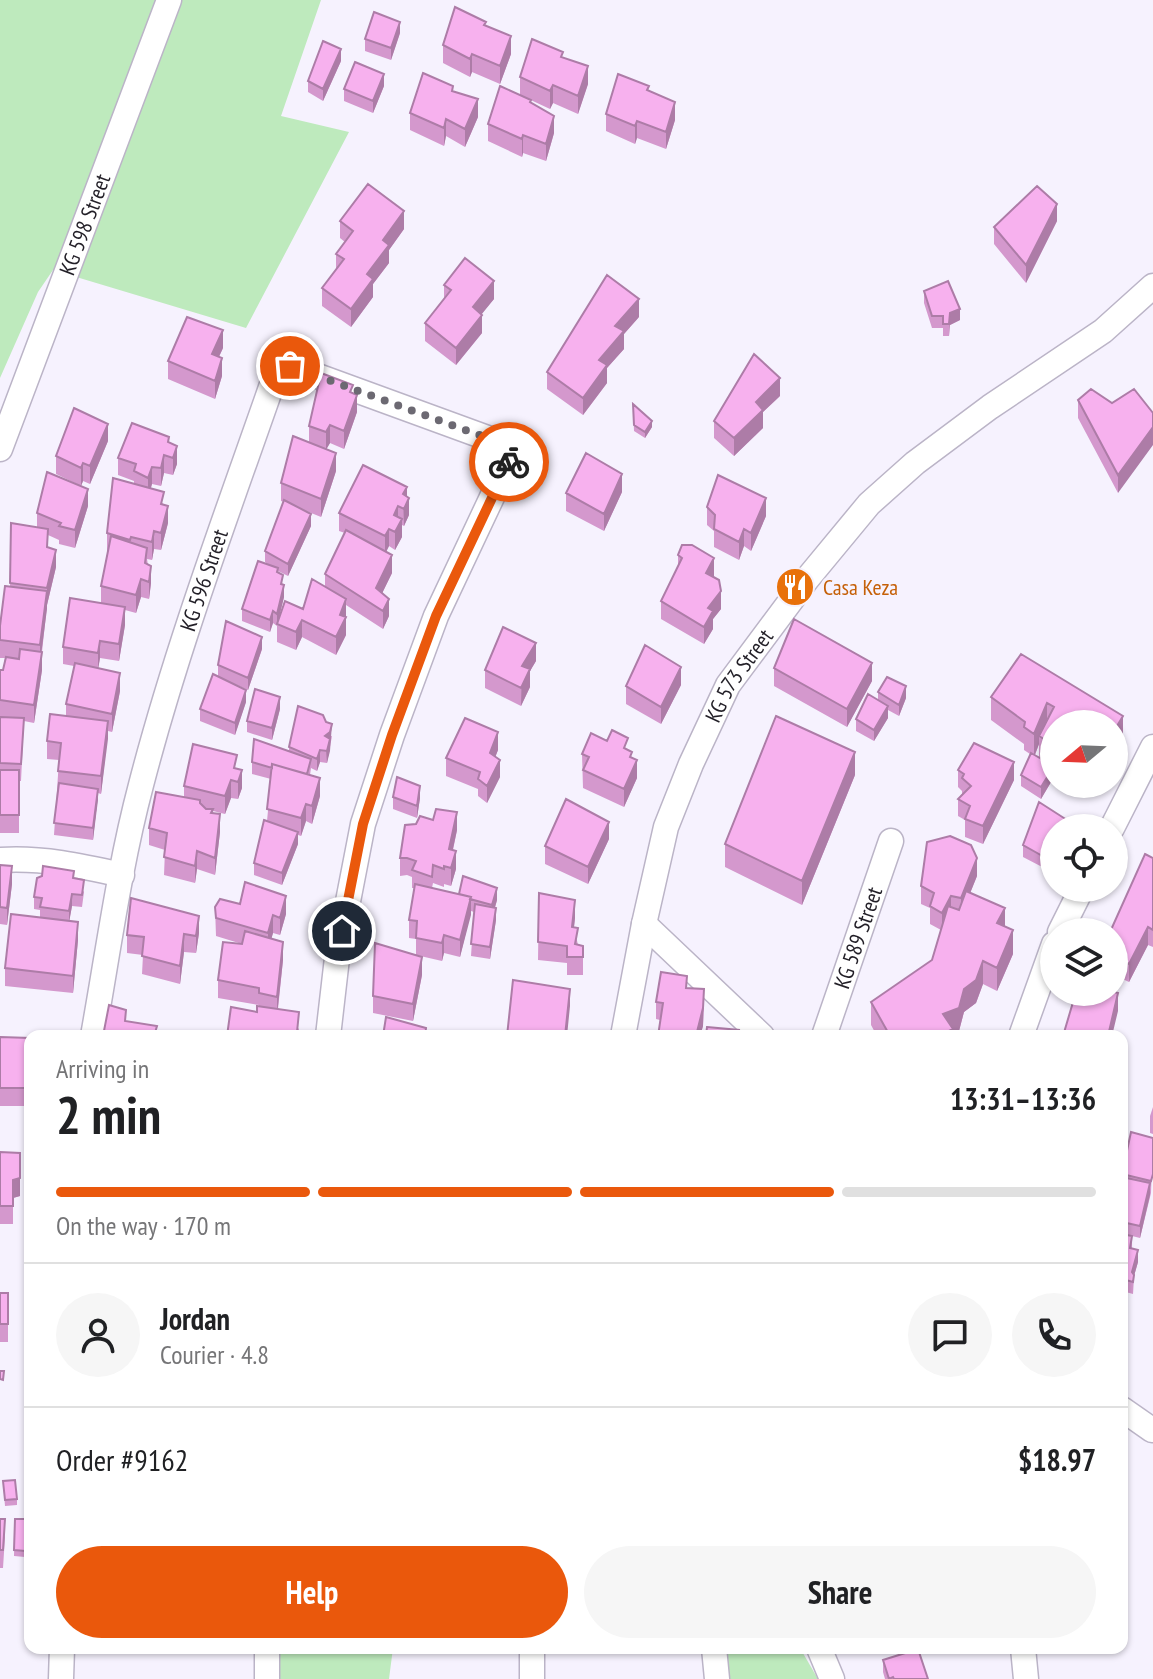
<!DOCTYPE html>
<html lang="en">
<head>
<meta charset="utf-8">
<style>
  body { margin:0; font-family:"PT Sans Narrow",sans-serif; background:#f6f6f6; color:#202124; height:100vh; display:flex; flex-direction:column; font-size:30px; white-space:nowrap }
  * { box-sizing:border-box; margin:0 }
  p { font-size:26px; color:#757577 }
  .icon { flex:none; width:44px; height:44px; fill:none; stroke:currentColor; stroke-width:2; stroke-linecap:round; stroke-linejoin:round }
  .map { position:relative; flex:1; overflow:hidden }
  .panel { position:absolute; left:24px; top:1030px; width:1104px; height:624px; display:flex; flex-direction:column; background:#fff; border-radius:16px; box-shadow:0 2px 6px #0004 }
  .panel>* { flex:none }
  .needle { width:52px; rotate:251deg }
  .buttons { position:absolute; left:1040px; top:710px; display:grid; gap:16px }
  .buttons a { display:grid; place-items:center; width:88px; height:88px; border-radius:50%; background:#fff; box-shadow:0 2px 6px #0004; font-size:40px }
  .pin { position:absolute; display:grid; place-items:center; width:68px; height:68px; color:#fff; margin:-34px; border:4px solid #fff; border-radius:50%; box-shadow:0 2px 8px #0007 }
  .courier { position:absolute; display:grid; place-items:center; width:80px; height:80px; margin:-40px; border:6px solid #ea580c; border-radius:50%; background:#fff; color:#222; box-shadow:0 2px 10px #0007 }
  .head em { font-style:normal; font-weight:800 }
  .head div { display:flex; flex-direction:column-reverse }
  .head { display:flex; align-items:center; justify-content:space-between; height:136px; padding:0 32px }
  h1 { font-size:52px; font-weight:800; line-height:60px }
  .bar { display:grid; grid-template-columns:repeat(4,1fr); gap:12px 8px; align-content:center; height:96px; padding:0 32px }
  .bar i { height:10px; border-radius:6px; background:#e0e0e0 }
  .bar .on { background:#ea580c }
  .bar p { grid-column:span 4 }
  .line { display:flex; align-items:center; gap:20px; padding:0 32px; border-top:2px solid #e0e0e0 }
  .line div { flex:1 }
  .round { display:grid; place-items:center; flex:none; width:84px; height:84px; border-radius:42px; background:#f6f6f6 }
  .cta { display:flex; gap:16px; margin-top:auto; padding:16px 32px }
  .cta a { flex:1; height:92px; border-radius:48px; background:#ea580c; color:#fff; font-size:32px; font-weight:800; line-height:92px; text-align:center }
  .cta a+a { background:#f6f6f6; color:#202124 }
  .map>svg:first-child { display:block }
  .green { fill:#beeabd }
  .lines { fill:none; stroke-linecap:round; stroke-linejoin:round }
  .minor-casing { stroke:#bbb4c7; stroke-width:27 }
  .minor { stroke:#fff; stroke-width:24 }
  .wall { fill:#d498cd; fill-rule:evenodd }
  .shaded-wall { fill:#ad7ca7 }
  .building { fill:#f7b1ee; stroke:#ad7ca7; stroke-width:2 }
  .done { stroke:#6c6972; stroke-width:8; stroke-dasharray:0 14.4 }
  .route { stroke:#ea580c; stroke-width:10 }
  .labels { text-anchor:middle; stroke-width:6; stroke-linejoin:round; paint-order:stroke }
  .street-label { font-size:22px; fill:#221f27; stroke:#f6f2fe }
  .food-label { font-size:22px; fill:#c56008; stroke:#f6f2fe; text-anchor:start }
</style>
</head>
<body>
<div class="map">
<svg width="1153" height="1679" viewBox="0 0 1153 1679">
  <rect width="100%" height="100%" fill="#f6f2fe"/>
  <!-- green -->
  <path class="green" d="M0 0H321L281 116 349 132 246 328 53 270 38 292 0 378Z
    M262 1648H393L389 1679H260Z
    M712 1648H800L818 1679H715Z"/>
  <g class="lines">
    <defs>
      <g id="minor">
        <path id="s1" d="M0 449 169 0"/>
        <path d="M1112 828 1153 747"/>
        <path d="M0 860C41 857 82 866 122 875"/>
        <path d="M644 924 762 1036"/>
        <path d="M1060 932 1082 888"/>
        <path id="s2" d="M93 1036C108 953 119 868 141 785 177 646 228 511 275 376L281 368 290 366 501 443 510 450 509 461 436 616 392 735 363 824 337 958 328 1036"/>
        <path id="s3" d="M623 1036 644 924 666 827 691 764 728 685 807 579 869 504 915 463 990 407 1103 331 1153 286"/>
        <path id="s4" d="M824 1036 891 841"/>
        <path d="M1021 1036 1054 944"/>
        <path d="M1122 1409 1152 1430"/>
        <path d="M267 1648V1679"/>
        <path d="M532 1648V1679"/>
        <path d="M714 1648 717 1679"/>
        <path d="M819 1648 832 1679"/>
        <path d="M1023 1648 1026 1679"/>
        <path d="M61 1679 62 1648"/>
      </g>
    </defs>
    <!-- minor casing -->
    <use href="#minor" class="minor-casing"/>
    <!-- minor -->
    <use href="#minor" class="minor"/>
  </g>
  <!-- wall -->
  <path class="wall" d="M486 26 511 54 500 84 472 72 470 77 443 63V45Z
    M400 33 391 60 365 51V39Z
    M563 58 588 84 578 114 553 103 550 109 520 95V77Z
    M341 61 323 101 308 92V81Z
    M384 86 373 113 344 101V89Z
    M453 91 478 117 465 147 446 136 444 146 410 130V113Z
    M649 91 675 120 666 149 637 138 635 144 606 131V114Z
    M531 103 554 133 546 161 523 153 522 157 488 141V124Z
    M340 221 404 229 389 250V263L373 284V297L351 327 322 306V288L336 269V254L345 242 340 238Z
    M1057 221 1026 283 994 244V227Z
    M444 285 494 299 481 314 482 333 456 365 425 341V323L444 299Z
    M924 291 960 320 950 325 949 336H943V328H932L924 303Z
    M639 317 624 334V349L607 368V383L583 415 547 389V372Z
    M223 348 219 357 222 376 215 399 168 379V361Z
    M1134 389 1118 493 1078 418V400L1112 403Z
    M353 393 357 412 344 449 330 443 326 449 336 471 321 517 299 508 311 526 288 576 278 571 283 585 284 597 277 626 273 623 270 632 242 621V609L269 565 265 562V551L284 502 281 501V483L309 442V426Z
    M780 396 763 412V428L734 456 714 438V421Z
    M633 404 652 427 645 438 634 431Z
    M108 441 90 484 83 481 81 486 56 474V456Z
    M169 443 177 464 173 475 164 473 161 486 152 484 151 488 164 505 168 523 161 550 154 549 152 560 147 559 151 583 149 599 141 597 136 613 125 610V625L119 661 100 658 98 668 120 691 112 732 108 731 101 794 98 793 93 840 54 835 59 760 47 759V741L66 716V704L74 666 63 664V647L101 603V586L108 551H107V533L134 484V481L118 475V458Z
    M622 492 604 531 566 511V493Z
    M407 496 409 515 404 526 402 525V537L395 550 389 546 386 552 392 573 382 593 389 616 383 629 346 605V635L336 655 302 637 296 650 277 642V624L303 609 325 587V574L345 533 339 531V513Z
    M88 506 75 548 59 544V540L48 535V547L56 567 47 605 42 652V670L34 723 24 721 21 781H19V833H0V670H3L5 658H0V626L10 587 11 523 37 528V513Z
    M707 507 766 516 751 551 744 546 739 560 714 547V531L707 525Z
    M678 555 714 576 721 609 713 619V629L704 644 661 619V601L678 568Z
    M262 649 248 690 232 683 246 702 235 735 200 721V709L218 676V665Z
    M1021 654 1123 716V739L1114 754V724H1054V777L1041 799 1021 786V775L1030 754 1024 750V744L991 720V697ZM1039 744V758L1035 755Z
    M536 661 530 671V687L521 706 485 688V670Z
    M774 668 872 681 847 727 774 686Z
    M681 685 661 724 626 704V686Z
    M878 692 906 698 899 716 888 710V718L874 741 856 731V719L878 700Z
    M280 709 272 740 247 732V721Z
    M332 736 327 763 320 762 317 771 311 768 310 775 320 796 312 824 306 821 301 836 298 835V844L282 885 254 875V863L267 821 271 779 252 774V762L289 751V747Z
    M498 750 495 757 500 777 487 803 478 796V789L446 776V758Z
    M628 750 632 758 637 778 624 807 583 788 582 754Z
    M237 769 242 788 238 799 231 798 225 814 213 811 220 832 215 875 197 869 195 883 164 875 165 850 149 845V828L184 797V786Z
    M958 770 1014 780 983 844 965 837V820L958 816V799L962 794V791L958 787Z
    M855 775 802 905 725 867V844Z
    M393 797 420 798 417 818 393 809Z
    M1039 802 1067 820V828H1054V855L1046 869 1023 857V845Z
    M457 830 453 850 456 869 451 886 444 884V887L433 883 432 888 459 894 497 900 495 908 496 920 490 959 471 956 474 912 471 911 460 957 444 953 442 961 416 955V939L409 938V920L414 888H412V877L407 875 400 876V858Z
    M609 839 588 884 545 864V846Z
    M1153 858V947L1148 945 1129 982 1114 975V932Z
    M0 865 12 884 7 925 0 924Z
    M977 876 970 893 1005 927 1013 954 997 991 983 984 976 1003 964 1012 959 1031 953 1034V1036H877L871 1025V1002L932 960 941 930 930 924V908L921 904V886Z
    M74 878 84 892 82 907 72 906 69 921 78 940 73 993 5 986V968L40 918V910L34 909V897Z
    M539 893 575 918 574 927 578 945 583 946V975H567V963L538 960Z
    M215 907 286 914 280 935 273 933 271 939 283 960 278 1009 299 1029 298 1036H227L257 1012 259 1005 218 998V980L242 944 216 936Z
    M199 933 196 953 184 952 180 984 142 974 143 955 127 953V935Z
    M422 975 413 1021 373 1013V996Z
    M687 988 704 1007 703 1026 700 1036H658L660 1020 656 1019V1002Z
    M0 1037 30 1038V1106H0Z
    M1153 1107V1134L1150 1133V1116Z
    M1153 1138 1151 1193 1140 1238 1132 1236V1249L1138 1262 1134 1276 1133 1294 1122 1291V1169Z
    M0 1152 20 1196 13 1198V1224H0Z
    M0 1293H8V1342H0Z
    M3 1481 17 1499V1505L5 1506Z
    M0 1519 5 1537 3 1568H0Z
    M15 1519H25V1557L14 1556Z
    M1043 1648H1069V1653H1044Z
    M883 1660 928 1679H885L883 1672Z"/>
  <!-- shaded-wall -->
  <path class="shaded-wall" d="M400 22V33L391 60V48Z
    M511 36V54L500 84V66Z
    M341 49V61L323 101V89Z
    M472 54V72L470 77V59Z
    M588 66V84L578 114V96Z
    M384 74V86L373 113V101Z
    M553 85V103L550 109V91Z
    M478 99V117L465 147V129Z
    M675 102V120L666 149V132Z
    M554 116V133L546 161V144Z
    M446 119V136L444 146V128Z
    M637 121V138L635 144V126Z
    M523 135V153L522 157V139Z
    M1057 204V221L1026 283V265Z
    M404 211V229L389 250V263L373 284V297L351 327V309L383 240Z
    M494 281V299L473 325V307Z
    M639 299V317L624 334V349L607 368V383L583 415V398L599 360 615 326Z
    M960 309V320L950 325 949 336 950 313Z
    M482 315V333L456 365V348Z
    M223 330V348L212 371V354Z
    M222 358V376L215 399V381Z
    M780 378V396L763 412V428L734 456V438L756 402Z
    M357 395V412L344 449V431Z
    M652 421V427L645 438V432Z
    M108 424V441L90 484V466Z
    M330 425V443L326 450V432Z
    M1153 427V445L1118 493V475Z
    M177 446V464L173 475V458Z
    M336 453V471L321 517V499Z
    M164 455V473L161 486V468Z
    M83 463V481L81 486V468Z
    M152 467V484L148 496V478Z
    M622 474V492L604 531V514Z
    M407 487V504L409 498V515L404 526 403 494Z
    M88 489V506L75 548V530Z
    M766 498V516L751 551V533Z
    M168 506V523L161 550V533Z
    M398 506V523L394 533V515Z
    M311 514V526L288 576V564Z
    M402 519V537L395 550V532Z
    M389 529V546L385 554V536Z
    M744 529V546L739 560V542Z
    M154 531V549L152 560V542Z
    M56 550V567L47 605V588Z
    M392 555V573L376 606V588Z
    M714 558V576L706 590V573Z
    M151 566V583L149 599V582Z
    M141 579V597L136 613V595Z
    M284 585V597L277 626V614Z
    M47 591V609L40 663V645Z
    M721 591V609L713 619V629L704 644V627L708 608Z
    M346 599V635L336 655V637L340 615Z
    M389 599V616L383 629V611Z
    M125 607V625L119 661V644Z
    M273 611V623L270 632V620Z
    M302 620V637L296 650V632Z
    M262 637V649L248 690V678Z
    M100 641V658L98 670V653Z
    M536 643V661L530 671V687L521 706 522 666Z
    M42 652V670L34 723V705Z
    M872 663V681L847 727V709Z
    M681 667V685L661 724V707Z
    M120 673V691L112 732V714Z
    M906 686V698L899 716V705Z
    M246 690V702L235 735V723Z
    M280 697V709L272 740V728Z
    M1047 703V726L1039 736V744L1034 757V734Z
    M888 706V718L874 741V730Z
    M1123 716V739L1114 754V731Z
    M108 721V739L101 794V776Z
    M332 724 330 751 327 763 325 736Z
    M498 732V750L490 771V753Z
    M320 750V762L317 771V759Z
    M855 752V775L802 905V881Z
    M500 760V777L487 803V786Z
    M637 760V778L624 807V789Z
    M1014 762V780L983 844V826Z
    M1054 766V777L1041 799V787Z
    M242 770V788L238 799V782Z
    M320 778V796L312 824V806Z
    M231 780V798L225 814V796Z
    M420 786V798L417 818V806Z
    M98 789V800L93 840V828Z
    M306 804V821L301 836V818Z
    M457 812V830L449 867V849Z
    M220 814V832L215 875V858Z
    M609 822V839L588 884V867Z
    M298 832V844L282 885V873Z
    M1054 843V855L1046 869V858Z
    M197 851V869L195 883V866Z
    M456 851V869L451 886V868Z
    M977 858V876L961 916V898Z
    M12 866V884L7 925V908Z
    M497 888V900L492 917V905Z
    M72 894V906L69 923V911Z
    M286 896V914L280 935V918Z
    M951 896V914L942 931V913Z
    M471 897V915L460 957V940Z
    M575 900V918L572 944V927Z
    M496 908V920L490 959V947Z
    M1005 908V931L997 923Z
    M273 915V933L268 951V933Z
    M199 916V933L196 953V936Z
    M78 922V940L73 993V976Z
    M1148 927V945L1129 982V964Z
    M1013 930V954L997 991V968Z
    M184 934V952L180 984V966Z
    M444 935V953L442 961V943Z
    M283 942V960L277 1015V997Z
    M422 957V975L413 1021V1004Z
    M983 961V984L976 1003 964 1012 959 1031 953 1034V1036H939L943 1014 964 989Z
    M570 989V1006L567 1036H565Z
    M704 989 703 1026 700 1036H696Z
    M1118 993V1011L1112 1036H1108Z
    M20 1153V1196L13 1198V1224V1180Z
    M1150 1183V1195L1140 1238V1226Z
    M1138 1250V1262L1134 1276 1133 1294 1134 1277 1132 1284V1272Z"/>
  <!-- building -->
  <path class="building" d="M455 7 486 22 484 25 511 36 500 66 472 54 470 59 443 45Z
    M374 12 400 22 391 48 365 39Z
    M532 39 563 52 561 57 588 66 578 96 553 85 550 91 520 77Z
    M323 41 341 49 323 89 308 81Z
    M355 62 384 74 373 101 344 89Z
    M423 73 453 86 452 91 478 99 465 129 446 119 444 128 410 113Z
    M618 74 649 86 647 90 675 102 666 132 637 121 635 126 606 114Z
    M500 86 531 100 530 102 554 116 546 144 523 135 522 139 488 124Z
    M368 184 404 211 383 240 389 245 367 274 373 279 351 309 322 288 344 259 336 254 353 231 340 221Z
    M1037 186 1057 204 1026 265 994 227Z
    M465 258 494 281 473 307 482 315 456 348 425 323 451 290 444 285Z
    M607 275 639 299 615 326 624 331 599 360 607 365 583 398 547 372Z
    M948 281 960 309 950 313 949 324H943V316H932L924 291Z
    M187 317 223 330 212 354 222 358 215 381 168 361Z
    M754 354 780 378 756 402 763 410 734 438 714 421Z
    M321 373 353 385 350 392 357 395 344 431 330 425 326 432 309 426Z
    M1091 389 1112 403 1134 389 1153 413V427L1118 475 1078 400Z
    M633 404 652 421 645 432 634 425Z
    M74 408 108 424 90 466 83 463 81 468 56 456Z
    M132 423 169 437 168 442 177 446 173 458 164 455 161 468 152 467 148 478 134 471 136 464 118 458Z
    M293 436 336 453 321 499 281 483Z
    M586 453 622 474 604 514 566 493Z
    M363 465 407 487 403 494 409 498 404 509 398 506 394 515 402 519 395 532 389 529 385 536 339 513Z
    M47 472 88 489 75 530 59 526 61 523 37 513Z
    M718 475 766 498 751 533 744 529 739 542 714 529 715 515 707 507Z
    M113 478 164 492 161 504 168 506 161 533 154 531 152 542 131 537 130 540 107 533Z
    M284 500 311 514 288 564 265 551Z
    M11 523 48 529 47 547 56 550 47 588 10 583Z
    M346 530 392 555 376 588 389 599 383 611 325 574Z
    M111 536 147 548 145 563 151 566 149 582 141 579 136 595 101 586Z
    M682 545H692L714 558 706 573 719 580 721 591 708 608 713 611 704 627 661 601 682 558 678 555Z
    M258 561 278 568 277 572 283 575 281 584 284 585 277 614 273 611 270 620 242 609Z
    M312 579 346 599 340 615 346 617 336 637 302 620 296 632 277 624 285 601 303 609Z
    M5 586 47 591 40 645 0 640V626Z
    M70 598 125 607 119 644 100 641 98 653 63 647Z
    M794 619 872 663 847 709 774 668Z
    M226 621 262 637 248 678 218 665Z
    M503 627 536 643 522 666 530 669 521 688 485 670Z
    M645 645 681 667 661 707 626 686Z
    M20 649 42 652 34 705 0 700V670H3L6 657 19 659Z
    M1021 654 1123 716 1114 731V724H1081L1074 718 1071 724H1054V745L1039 736 1054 707 1047 703 1034 734 1024 727 1025 722 991 697Z
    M75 663 120 673 112 714 66 704Z
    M213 674 246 690 235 723 200 709Z
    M887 677 906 686 899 705 878 692Z
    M255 689 280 697 272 728 247 721Z
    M868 694 888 706 874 730 856 719Z
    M298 706 323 715 326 722 332 724 330 732 325 736 330 739 327 751 320 750 317 759 289 747Z
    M50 714 108 721 101 776 58 771 61 743 47 741Z
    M776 716 855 752 802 881 725 844Z
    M0 717 24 718 21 764 0 763Z
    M465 718 498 732 490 753 500 760 487 786 478 779 480 772 446 758Z
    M612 730 628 738 624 748 632 752 630 757 637 760 624 789 583 770 589 757 582 754 591 733 607 741Z
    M254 739 311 759 307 774 272 764V768L252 762Z
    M974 743 1014 762 983 826 965 819 970 806 958 799 971 786 962 778 964 774 958 770Z
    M193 744 237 755 234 768 242 770 238 782 231 780 225 796 184 786Z
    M1031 753 1054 766 1041 787 1021 775Z
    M272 764 320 778 312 806 306 804 301 818 267 809Z
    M0 770H19V815H0Z
    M397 777 420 786 417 806 393 797Z
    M59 783 98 789 93 828 54 823Z
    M156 792 200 800V803L206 809H213L211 813 220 814 215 858 197 851 195 866 164 857 167 833 149 828Z
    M566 799 609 822 588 867 545 846Z
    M1039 802 1067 820 1063 828H1054V843L1046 858 1023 845Z
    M436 809 457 812 449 849 456 851 451 868 444 866V869L433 865 432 877 412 870 416 861 407 858H400L405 825 416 824 420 816 433 820Z
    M264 820 298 832 282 873 254 863Z
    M950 836 971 845 977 858 961 898 951 896 942 913 930 906 934 893 921 886 927 842Z
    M1145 854 1153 858V930L1148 927 1129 964 1114 958V932H1110Z
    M0 865 12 866 7 908 0 907Z
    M43 866 74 871 73 878 84 880 82 895 72 894 69 911 40 907 42 898 34 897 37 878 42 876Z
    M463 876 497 888 492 905 470 899 471 897 459 894Z
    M245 882 286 896 280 918 273 915 268 933 216 918 215 907 220 899 240 904Z
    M415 884 471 897 460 940 444 935 442 943 416 938 417 921 409 920Z
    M966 891 1005 908 997 923 1013 930 997 968 983 961 976 980 964 989 959 1008 943 1014 953 1029 939 1036H890L871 1002 932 960 948 906 959 910Z
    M539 893 575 900 572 927 578 928 575 944 583 946V957H567V946L538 942Z
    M131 898 199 916 196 936 184 934 180 966 142 956 144 937 127 935Z
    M475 904 496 908 490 947 471 944Z
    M11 914 78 922 73 976 5 968Z
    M245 931 283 942 277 997 259 993V988L218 980 223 942 242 944Z
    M375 943 422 957 413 1004 373 996Z
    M661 972 687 976 686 988 704 989 703 1008 696 1036H658L663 1003 656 1002Z
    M513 980 570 989 565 1036H507Z
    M1076 992H1114L1118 993 1108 1036H1063Z
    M109 1005 126 1010 125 1021 157 1026 154 1036H103Z
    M257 1006 299 1012 297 1032 288 1031V1036H227L231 1007 257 1012Z
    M386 1017 426 1028 425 1036H383Z
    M707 1027 739 1030 738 1036H706Z
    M0 1037 30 1038V1088H0Z
    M1131 1132 1153 1138V1174L1151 1181 1122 1174Z
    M0 1152 20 1153V1178L13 1180V1206H0Z
    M1122 1177 1150 1183 1140 1226 1122 1222Z
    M1122 1234 1132 1236 1130 1248 1138 1250 1132 1272 1134 1275 1133 1282 1122 1279Z
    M0 1293H8V1324H0Z
    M0 1371H4L3 1380 0 1379Z
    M15 1480 17 1499 5 1500 3 1481Z
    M0 1519H5L3 1550H0Z
    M15 1519H25V1551L14 1550Z
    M918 1649 928 1679H894L893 1677 889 1679 883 1660Z"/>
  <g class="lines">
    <!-- done -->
    <path class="done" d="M290 366 501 443 510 450 509 462"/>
    <!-- route -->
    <path class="route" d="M342 931 363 824 392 735 436 616 509 462"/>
  </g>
  <!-- icons -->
  <defs>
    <symbol id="restaurant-disc" viewBox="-11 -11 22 22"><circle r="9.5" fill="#e8710a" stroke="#f6f2fe"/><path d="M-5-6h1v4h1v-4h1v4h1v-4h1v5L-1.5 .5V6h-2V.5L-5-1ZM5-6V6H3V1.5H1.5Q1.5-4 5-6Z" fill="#fff"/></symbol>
  </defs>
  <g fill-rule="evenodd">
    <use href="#restaurant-disc" x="773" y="565" width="44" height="44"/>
  </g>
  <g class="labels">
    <!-- street labels -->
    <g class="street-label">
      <text dy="8" stroke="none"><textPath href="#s1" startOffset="240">KG 598 Street</textPath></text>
      <text dy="8" stroke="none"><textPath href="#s2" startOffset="470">KG 596 Street</textPath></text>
      <text dy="8" stroke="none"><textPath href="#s3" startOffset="382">KG 573 Street</textPath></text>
      <text dy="8" stroke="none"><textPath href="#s4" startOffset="104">KG 589 Street</textPath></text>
    </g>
    <!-- food labels -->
    <g class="food-label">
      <text x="823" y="595">Casa Keza</text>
    </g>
  </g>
</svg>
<div class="buttons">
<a><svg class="needle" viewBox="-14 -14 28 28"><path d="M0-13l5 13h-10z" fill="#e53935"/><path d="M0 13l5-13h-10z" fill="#757577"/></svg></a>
<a><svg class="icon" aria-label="locate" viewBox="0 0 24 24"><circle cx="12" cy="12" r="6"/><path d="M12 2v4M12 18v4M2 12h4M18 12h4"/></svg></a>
<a><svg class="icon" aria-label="layers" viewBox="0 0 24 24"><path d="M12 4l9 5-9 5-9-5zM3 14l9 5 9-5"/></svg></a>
</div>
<div class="pin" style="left:290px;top:366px;background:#ea580c"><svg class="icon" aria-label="bag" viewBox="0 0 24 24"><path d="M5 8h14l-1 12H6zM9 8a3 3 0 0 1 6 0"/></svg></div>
<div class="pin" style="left:342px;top:931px;background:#1f2937"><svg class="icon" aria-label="home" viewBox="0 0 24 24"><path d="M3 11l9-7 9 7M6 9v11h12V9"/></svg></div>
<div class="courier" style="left:509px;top:462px"><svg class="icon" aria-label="bike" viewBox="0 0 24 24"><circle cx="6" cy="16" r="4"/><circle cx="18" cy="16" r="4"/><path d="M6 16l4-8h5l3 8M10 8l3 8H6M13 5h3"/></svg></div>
<section class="panel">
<div class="head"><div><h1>2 min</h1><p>Arriving in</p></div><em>13:31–13:36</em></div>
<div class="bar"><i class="on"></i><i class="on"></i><i class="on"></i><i></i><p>On the way · 170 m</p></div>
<div class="line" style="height:144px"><a class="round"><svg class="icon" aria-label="person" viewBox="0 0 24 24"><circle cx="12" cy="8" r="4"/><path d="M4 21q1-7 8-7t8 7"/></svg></a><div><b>Jordan</b><p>Courier · 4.8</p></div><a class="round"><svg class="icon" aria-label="chat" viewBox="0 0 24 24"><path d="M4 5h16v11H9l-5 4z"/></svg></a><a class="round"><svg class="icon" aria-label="phone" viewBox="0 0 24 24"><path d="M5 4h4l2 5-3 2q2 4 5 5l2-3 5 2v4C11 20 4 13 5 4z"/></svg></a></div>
<div class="line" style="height:104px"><div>Order #9162</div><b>$18.97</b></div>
<div class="cta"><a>Help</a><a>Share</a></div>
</section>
</div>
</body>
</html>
